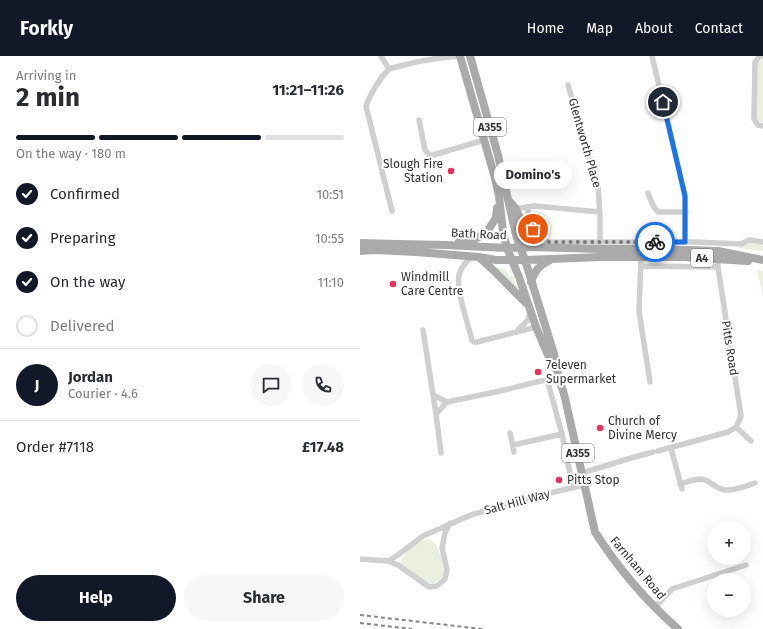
<!DOCTYPE html>
<html lang="en">
<head>
<meta charset="utf-8">
<style>
  body { margin:0; font-family:"Fira Sans",sans-serif; background:#f7f7f7; color:#2b2b33; height:100vh; display:flex; flex-direction:column; font-size:15px; white-space:nowrap }
  * { box-sizing:border-box; margin:0 }
  p { font-size:13px; color:#7c7c81 }
  .icon { flex:none; width:22px; height:22px; fill:none; stroke:currentColor; stroke-width:2; stroke-linecap:round; stroke-linejoin:round }
  .map { position:relative; flex:1; overflow:hidden }
  .drawer { display:flex; flex-direction:column; background:#fff; width:360px }
  .drawer>* { flex:none }
  .buttons { position:absolute; left:347px; top:465px; display:grid; gap:8px }
  .buttons a { display:grid; place-items:center; width:44px; height:44px; border-radius:50%; background:#fff; box-shadow:0 4px 16px #0002; font-size:20px }
  .pin { position:absolute; display:grid; place-items:center; width:34px; height:34px; color:#fff; margin:-17px; border:2px solid #fff; border-radius:50%; box-shadow:0 1px 4px #0007 }
  .courier { position:absolute; display:grid; place-items:center; width:40px; height:40px; margin:-20px; border:3px solid #1a73e8; border-radius:50%; background:#fff; color:#222; box-shadow:0 1px 5px #0007 }
  .bubble { position:absolute; height:28px; border-radius:14px; background:#fff; box-shadow:0 4px 16px #0002; font-size:13px; font-weight:700; line-height:28px; text-align:center }
  .overview em { font-style:normal; font-weight:700 }
  .overview div { display:flex; flex-direction:column-reverse }
  .overview { display:flex; align-items:center; justify-content:space-between; height:68px; padding:0 16px }
  h1 { font-size:26px; font-weight:700; line-height:30px }
  .bar { display:grid; grid-template-columns:repeat(4,1fr); gap:6px 4px; align-content:center; height:48px; padding:0 16px }
  .bar i { height:5px; border-radius:3px; background:#e1e1e2 }
  .bar .on { background:#111827 }
  .bar p { grid-column:span 4 }
  .line { display:flex; align-items:center; gap:10px; padding:0 16px; border-top:1px solid #e1e1e2 }
  .line div { flex:1 }
  .round { display:grid; place-items:center; flex:none; width:42px; height:42px; border-radius:21px; background:#f7f7f7 }
  ol { padding:0 16px; list-style:none }
  li { display:flex; align-items:center; gap:12px; height:44px }
  li p { margin-inline-start:auto }
  li .icon { padding:4px; border-radius:50%; background:#111827; color:#fff; stroke-width:4 }
  li:last-child { color:#7c7c81 }
  li i { width:22px; height:22px; border:2px solid #e1e1e2; border-radius:50% }
  .button { display:flex; gap:8px; margin-top:auto; padding:8px 16px }
  .button a { flex:1; height:46px; border-radius:24px; background:#111827; color:#fff; font-size:16px; font-weight:700; line-height:46px; text-align:center }
  .button a+a { background:#f7f7f7; color:#2b2b33 }
  header { display:flex; align-items:center; gap:24px; box-sizing:border-box; height:56px; padding:0 20px; background:#111827; color:#fff }
  header strong { font-size:19px }
  nav { display:flex; gap:22px; margin-inline-start:auto; font-size:14px }
  main { display:flex; flex:1; min-height:0 }
  .map>svg:first-child { display:block }
  .green { fill:#eaefe0 }
  .lines { fill:none; stroke-linecap:round; stroke-linejoin:round }
  .street { stroke:#cfcfcf; stroke-width:5.5 }
  .primary { stroke:#aaa; stroke-width:8 }
  .rail { stroke:#878787; stroke-width:2; stroke-dasharray:4 3; stroke-linecap:butt }
  .done { stroke:#7a7a7a; stroke-width:4; stroke-dasharray:0 7.2 }
  .route { stroke:#1a73e8; stroke-width:5 }
  .poi-dot { fill:#ed305b; stroke:#fff; stroke-width:1.5 }
  .labels { text-anchor:middle; stroke-width:4; stroke-linejoin:round; paint-order:stroke }
  .shield { fill:#fff; stroke:#707070; stroke-width:1 }
  .shield-label { font-size:11px; font-weight:bold; fill:#323232 }
  .street-label { font-size:12px; fill:#323232; stroke:#fff }
  .poi-label { font-size:12px; fill:#323232; stroke:#fff; text-anchor:start }
</style>
</head>
<body>
<header>
<strong>Forkly</strong>
<nav><a>Home</a><a>Map</a><a>About</a><a>Contact</a></nav>
</header>
<main>
<section class="drawer">
<div class="overview"><div><h1>2 min</h1><p>Arriving in</p></div><em>11:21–11:26</em></div>
<div class="bar"><i class="on"></i><i class="on"></i><i class="on"></i><i></i><p>On the way · 180 m</p></div>
<ol>
<li><svg class="icon" aria-label="check" viewBox="0 0 24 24"><path d="M5 12l5 5 9-10"/></svg>Confirmed<p>10:51</p></li>
<li><svg class="icon" aria-label="check" viewBox="0 0 24 24"><path d="M5 12l5 5 9-10"/></svg>Preparing<p>10:55</p></li>
<li><svg class="icon" aria-label="check" viewBox="0 0 24 24"><path d="M5 12l5 5 9-10"/></svg>On the way<p>11:10</p></li>
<li><i></i>Delivered</li>
</ol>
<div class="line" style="height:72px"><b class="round" style="background:#111827;color:#fff">J</b><div><b>Jordan</b><p>Courier · 4.6</p></div><a class="round"><svg class="icon" aria-label="chat" viewBox="0 0 24 24"><path d="M4 5h16v11H9l-5 4z"/></svg></a><a class="round"><svg class="icon" aria-label="phone" viewBox="0 0 24 24"><path d="M5 4h4l2 5-3 2q2 4 5 5l2-3 5 2v4C11 20 4 13 5 4z"/></svg></a></div>
<div class="line" style="height:52px"><div>Order #7118</div><b>£17.48</b></div>
<div class="button"><a>Help</a><a>Share</a></div>
</section>
<div class="map">
<svg width="403" height="573" viewBox="0 0 403 573">
  <rect width="100%" height="100%" fill="#fff"/>
  <!-- green -->
  <path class="green" d="M403 3V66H400L397 63V7Z
    M387 188H401L403 190V195L379 192 378 190Z
    M137 212C145 213 146 213 149 221L153 220 157 233 136 213Z
    M397 214 403 215V240Z
    M67 483C79 484 82 506 85 516 83 521 76 528 70 528 66 527 44 512 41 508 42 496 57 486 67 483Z"/>
  <g class="lines">
    <!-- street -->
    <path class="street" d="M21 0 29 13C52 6 75 2 99 0
      M292 0 325 140V186
      M403 0H400L395 6 394 63 398 69 403 70
      M29 13C19 23 11 37 6 50L32 155
      M208 29 238 129 240 160V190
      M59 64 65 94 70 100 124 84
      M288 137C291 144 292 150 298 156H326
      M167 151 174 150 240 156
      M156 153 167 151 173 173 178 181 188 186H334L381 188 389 184 403 186
      M111 201C106 206 101 211 99 219 96 234 108 268 112 284L114 286H117L176 271
      M281 201 279 255 290 326
      M281 210 358 211
      M63 274 76 358 81 397
      M157 275 167 265 171 256
      M187 323 202 378 213 432
      M73 339 87 346
      M76 358 87 346 140 335 189 323 198 318
      M376 371 391 385
      M150 377 154 396
      M153 389 202 378
      M311 392 322 433
      M298 395 368 376 376 371 381 360 361 231 358 211V201
      M222 417 271 402 293 396
      M320 428C328 426 337 421 345 424 352 427 357 433 365 434 375 435 386 430 395 427
      M0 503 28 505 38 499 63 480 111 459 173 441 224 429
      M28 505 38 509 69 531 77 530 85 523 87 514 82 492 85 477 90 467
      M295 551 312 533 386 509"/>
    <!-- primary -->
    <path class="primary" d="M100 0 135 122 139 140 143 176 147 192 159 221 176 271 188 299 195 312
      M110 0 138 99 156 179 160 191 165 204 194 298 198 318 205 342 235 476C258 512 286 545 318 573
      M149 145 156 153 167 178 179 191
      M99 186 117 182 126 177 136 162 137 152
      M0 187 38 188 86 189 147 192 171 191 240 193H298L358 195 403 204
      M0 195 15 194 56 196 119 201 136 204H165L240 201H323L388 205
      M120 202 132 213 166 247
      M171 226C175 215 179 209 190 204"/>
    <!-- rail -->
    <path class="rail" d="M0 559 122 573
      M0 567 52 573"/>
  </g>
  <g class="lines">
    <!-- done -->
    <path class="done" d="M173 173 178 181 188 186H295"/>
    <!-- route -->
    <path class="route" d="M295 186H325V140L303 46"/>
  </g>
  <!-- markers -->
  <g class="poi-dot">
    <circle cx="91" cy="115" r="4"/>
    <circle cx="33" cy="228" r="4"/>
    <circle cx="178" cy="316" r="4"/>
    <circle cx="240" cy="372" r="4"/>
    <circle cx="199" cy="424" r="4"/>
  </g>
  <g class="labels">
    <!-- shield labels -->
    <g class="shield">
      <rect x="114" y="62" width="32" height="18" rx="3"/>
      <rect x="331" y="193" width="22" height="18" rx="3"/>
      <rect x="202" y="388" width="32" height="18" rx="3"/>
    </g>
    <g class="shield-label">
      <text x="130" y="75">A355</text>
      <text x="342" y="206">A4</text>
      <text x="218" y="401">A355</text>
    </g>
    <!-- street labels -->
    <g class="street-label">
      <text transform="translate(225 87) rotate(74)" y="4">Glentworth Place</text>
      <text transform="translate(119 178) rotate(3)" y="4">Bath Road</text>
      <text transform="translate(370 292) rotate(81)" y="4">Pitts Road</text>
      <text transform="translate(157 446) rotate(-15)" y="4">Salt Hill Way</text>
      <text transform="translate(278 512) rotate(50)" y="4">Farnham Road</text>
    </g>
    <!-- poi labels -->
    <g class="poi-label">
      <text x="83" y="112" text-anchor="end">Slough Fire<tspan x="83" dy="14">Station</tspan></text>
      <text x="41" y="225">Windmill<tspan x="41" dy="14">Care Centre</tspan></text>
      <text x="186" y="313">7eleven<tspan x="186" dy="14">Supermarket</tspan></text>
      <text x="248" y="369">Church of<tspan x="248" dy="14">Divine Mercy</tspan></text>
      <text x="207" y="428">Pitts Stop</text>
    </g>
  </g>
</svg>
<div class="buttons">
<a>+</a>
<a>−</a>
</div>
<div class="pin" style="left:173px;top:173px;background:#ea580c"><svg class="icon" aria-label="bag" viewBox="0 0 24 24"><path d="M5 8h14l-1 12H6zM9 8a3 3 0 0 1 6 0"/></svg></div>
<div class="pin" style="left:303px;top:46px;background:#1f2937"><svg class="icon" aria-label="home" viewBox="0 0 24 24"><path d="M3 11l9-7 9 7M6 9v11h12V9"/></svg></div>
<div class="courier" style="left:295px;top:186px"><svg class="icon" aria-label="bike" viewBox="0 0 24 24"><circle cx="6" cy="16" r="4"/><circle cx="18" cy="16" r="4"/><path d="M6 16l4-8h5l3 8M10 8l3 8H6M13 5h3"/></svg></div>
<div class="bubble" style="left:134px;top:105px;width:78px">Domino's</div>
</div>
</main>
</body>
</html>
